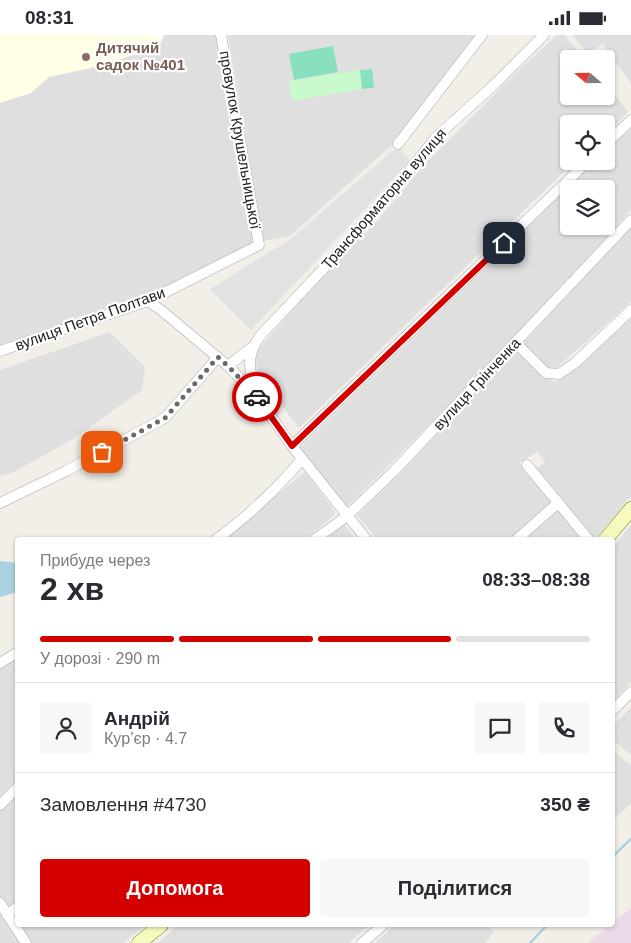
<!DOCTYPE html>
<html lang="uk">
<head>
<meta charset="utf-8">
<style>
  body { margin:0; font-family:Helvetica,sans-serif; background:#f7f7f7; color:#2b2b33; height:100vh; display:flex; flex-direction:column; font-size:19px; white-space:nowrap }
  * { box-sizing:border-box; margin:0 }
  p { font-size:16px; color:#7c7c81 }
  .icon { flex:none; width:28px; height:28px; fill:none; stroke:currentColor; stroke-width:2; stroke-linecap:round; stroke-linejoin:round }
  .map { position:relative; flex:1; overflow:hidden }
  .drawer { position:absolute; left:15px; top:502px; width:600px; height:390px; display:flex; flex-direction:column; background:#fff; border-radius:5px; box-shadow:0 1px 4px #0004 }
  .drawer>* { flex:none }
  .needle { width:32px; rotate:290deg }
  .fabs { position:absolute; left:560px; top:15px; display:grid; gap:10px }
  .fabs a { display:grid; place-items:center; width:55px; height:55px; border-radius:5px; background:#fff; box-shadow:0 1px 4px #0004; font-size:25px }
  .pin { position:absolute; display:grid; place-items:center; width:42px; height:42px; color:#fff; margin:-21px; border-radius:10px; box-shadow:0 2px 8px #0006 }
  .courier { position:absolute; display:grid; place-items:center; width:50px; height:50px; margin:-25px; border:4px solid #d40000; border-radius:50%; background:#fff; color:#222; box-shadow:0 1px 6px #0007 }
  .overview em { font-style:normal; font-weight:800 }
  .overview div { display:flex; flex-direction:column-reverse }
  .overview { display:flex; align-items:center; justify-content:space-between; height:85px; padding:0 25px }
  h1 { font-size:32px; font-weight:800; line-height:38px }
  .bar { display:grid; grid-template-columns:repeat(4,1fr); gap:8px 5px; align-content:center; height:60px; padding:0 25px }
  .bar i { height:6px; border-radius:4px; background:#e1e1e2 }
  .bar .on { background:#d40000 }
  .bar p { grid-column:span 4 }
  .line { display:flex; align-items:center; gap:12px; padding:0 25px; border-top:1px solid #e1e1e2 }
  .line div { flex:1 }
  .round { display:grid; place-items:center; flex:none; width:52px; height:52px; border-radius:5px; background:#f7f7f7 }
  .action { display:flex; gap:10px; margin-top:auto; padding:10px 25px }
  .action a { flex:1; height:58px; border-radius:5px; background:#d40000; color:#fff; font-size:20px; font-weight:800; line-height:58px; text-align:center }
  .action a+a { background:#f7f7f7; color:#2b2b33 }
  .status { display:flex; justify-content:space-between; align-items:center; height:35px; padding:0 25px; background:#fff; direction:ltr }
  .status svg { height:14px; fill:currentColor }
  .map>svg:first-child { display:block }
  .residential { fill:#e0dfdf; fill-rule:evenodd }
  .industrial { fill:#ebdbe8 }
  .education { fill:#ffffe5 }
  .park { fill:#c8facc }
  .pitch { fill:#88e0be }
  .parking { fill:#e2e2e2 }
  .water { fill:#aad3df }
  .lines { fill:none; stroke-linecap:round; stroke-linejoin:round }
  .stream { stroke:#aad3df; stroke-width:2.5 }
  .street-casing { stroke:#a9a9a9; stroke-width:11 }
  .secondary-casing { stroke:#707d05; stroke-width:15 }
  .street { stroke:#fff; stroke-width:10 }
  .secondary { stroke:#f7fabf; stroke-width:14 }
  .done { stroke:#6b6a68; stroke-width:5; stroke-dasharray:0 9 }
  .route { stroke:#d40000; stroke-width:6 }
  .education-dot { fill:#8d6e63; stroke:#fff; stroke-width:2 }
  .labels { text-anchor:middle; stroke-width:4.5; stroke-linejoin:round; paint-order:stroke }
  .education-label { font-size:15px; font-weight:bold; fill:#785e54; stroke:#fff; text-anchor:start }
  .street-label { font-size:15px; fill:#222; stroke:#fff }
</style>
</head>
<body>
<div class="status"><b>08:31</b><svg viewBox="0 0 49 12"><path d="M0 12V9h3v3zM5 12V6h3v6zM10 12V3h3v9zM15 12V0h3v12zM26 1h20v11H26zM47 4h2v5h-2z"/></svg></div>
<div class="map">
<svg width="631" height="908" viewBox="0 0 631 908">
  <rect width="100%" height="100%" fill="#f2efe9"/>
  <!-- residential -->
  <path class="residential" d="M0 0H216L254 208 140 265 0 310Z
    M228 0H477L394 108 290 201 263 206Z
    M557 0H564L585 24H569V61H606V48L628 77 606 99V89H569V126H575L299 393 259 341 254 319 302 264 377 186 427 127 516 38Z
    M572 0H631V49L603 9 588 18Z
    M631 93V175L605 205 530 284 474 345 346 473 318 435 299 414 596 126H606V116ZM569 154H606V191H569Z
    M631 193V267L555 334 546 333 523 308Z
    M631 283V461L594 505 536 435 545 427 537 417 519 428 554 468 511 505H378L357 480 397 442 500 330 519 313 554 347 570 339Z
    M110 297 145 332 142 355 73 404 14 437 0 441V335Z
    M305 437 336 478 318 494 303 505H221Z
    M556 476 561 477 584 505H523Z
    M344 489 357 505H323Z
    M631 490V647L613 666V512Z
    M17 621V745L0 762V631Z
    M631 672V720L613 705 612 692Z
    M613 716 631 730V768L613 785Z
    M17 759V865L7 874 0 863V776Z
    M0 876 22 908H0Z
    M19 890H145L124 908H31Z
    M178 890H369L349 908H158Z
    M395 890H488L494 897 485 908H375Z"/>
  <!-- industrial -->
  <path class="industrial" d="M631 873V908H588L610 890H612L613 888Z"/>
  <!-- education -->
  <path class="education" d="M0 0H164L159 12 95 32 49 42 31 58 0 68Z"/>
  <!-- park -->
  <path class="park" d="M360 35 362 54 292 66 289 46Z"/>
  <!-- pitch -->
  <path class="pitch" d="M333 11 338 37 294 45 289 19Z
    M372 34 374 53 362 54 360 35Z"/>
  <!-- parking -->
  <path class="parking" d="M398 111 410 126 251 295 210 254 291 204Z"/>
  <!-- water -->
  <path class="water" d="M0 526 18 528 17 557 0 562Z"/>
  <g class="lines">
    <!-- stream -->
    <path class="stream" d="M612 822 631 804
      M530 908 547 890"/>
    <defs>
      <path id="street" d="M398 109 482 0
        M606 109 631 85
        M148 266 161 275 228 331 255 359 292 411 367 505
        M516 308 546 338 559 339 575 328 631 275
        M0 316 148 266 259 210 221 0
        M228 331 251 313
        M255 359C250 335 245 322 260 301L342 214 415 129 435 103 496 48 544 0
        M292 411 588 126
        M527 430 589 505
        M0 468 66 436 165 383 218 322
        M215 505C244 485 280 451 302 424
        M314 505 347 481 394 436 631 185
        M516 505 558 468
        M0 628 18 617
        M612 676 631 657
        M0 770 18 752
        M0 868 26 908
        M7 880 18 871
        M362 908 383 890"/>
      <path id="secondary" d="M605 505 631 474
        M139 908 161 890"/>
    </defs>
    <!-- street casing -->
    <use href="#street" class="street-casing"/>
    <!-- secondary casing -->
    <use href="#secondary" class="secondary-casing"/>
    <!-- street -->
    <use href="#street" class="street"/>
    <!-- secondary -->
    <use href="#secondary" class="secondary"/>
  </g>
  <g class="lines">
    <!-- done -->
    <path class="done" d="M102 417 165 383 218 322 228 331 257 362"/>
    <!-- route -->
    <path class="route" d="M257 362 292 411 504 208"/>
  </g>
  <!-- markers -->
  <circle class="education-dot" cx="86" cy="22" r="5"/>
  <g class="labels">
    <!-- education labels -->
    <g class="education-label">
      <text x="96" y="18">Дитячий<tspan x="96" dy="17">садок №401</tspan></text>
    </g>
    <!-- street labels -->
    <g class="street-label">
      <text transform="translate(240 105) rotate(80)" y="5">провулок Крушельницької</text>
      <text transform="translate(384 164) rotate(-49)" y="5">Трансформаторна вулиця</text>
      <text transform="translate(90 284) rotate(-20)" y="5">вулиця Петра Полтави</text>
      <text transform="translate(477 349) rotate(-47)" y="5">вулиця Грінченка</text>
    </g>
  </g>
</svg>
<div class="fabs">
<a><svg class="needle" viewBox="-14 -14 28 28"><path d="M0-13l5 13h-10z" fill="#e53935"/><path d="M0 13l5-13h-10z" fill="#7c7c81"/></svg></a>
<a><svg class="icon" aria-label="locate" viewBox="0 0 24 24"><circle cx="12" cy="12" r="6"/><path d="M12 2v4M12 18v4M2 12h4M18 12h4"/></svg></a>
<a><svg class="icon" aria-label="layers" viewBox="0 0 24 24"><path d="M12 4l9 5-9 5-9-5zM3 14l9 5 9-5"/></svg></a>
</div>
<div class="pin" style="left:102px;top:417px;background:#ea580c"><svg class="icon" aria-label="bag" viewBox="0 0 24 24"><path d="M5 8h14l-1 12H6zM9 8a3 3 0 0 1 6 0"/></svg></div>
<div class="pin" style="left:504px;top:208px;background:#1f2937"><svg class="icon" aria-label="home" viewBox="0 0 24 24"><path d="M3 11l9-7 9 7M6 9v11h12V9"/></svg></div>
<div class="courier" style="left:257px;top:362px"><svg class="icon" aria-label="car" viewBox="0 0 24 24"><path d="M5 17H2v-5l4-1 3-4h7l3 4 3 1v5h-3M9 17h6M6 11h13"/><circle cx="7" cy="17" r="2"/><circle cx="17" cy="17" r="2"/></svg></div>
<section class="drawer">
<div class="overview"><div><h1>2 хв</h1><p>Прибуде через</p></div><em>08:33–08:38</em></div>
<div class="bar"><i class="on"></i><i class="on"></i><i class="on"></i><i></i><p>У дорозі · 290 m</p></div>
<div class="line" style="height:90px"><a class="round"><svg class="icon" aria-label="person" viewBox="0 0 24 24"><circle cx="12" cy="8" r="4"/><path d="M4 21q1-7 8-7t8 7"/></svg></a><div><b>Андрій</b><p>Кур’єр · 4.7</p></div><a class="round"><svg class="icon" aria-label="chat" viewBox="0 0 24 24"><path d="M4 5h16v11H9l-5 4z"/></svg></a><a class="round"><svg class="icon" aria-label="phone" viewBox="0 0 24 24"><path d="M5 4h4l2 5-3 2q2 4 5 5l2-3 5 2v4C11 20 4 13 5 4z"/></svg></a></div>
<div class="line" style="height:65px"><div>Замовлення #4730</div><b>350 ₴</b></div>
<div class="action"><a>Допомога</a><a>Поділитися</a></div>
</section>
</div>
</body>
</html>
